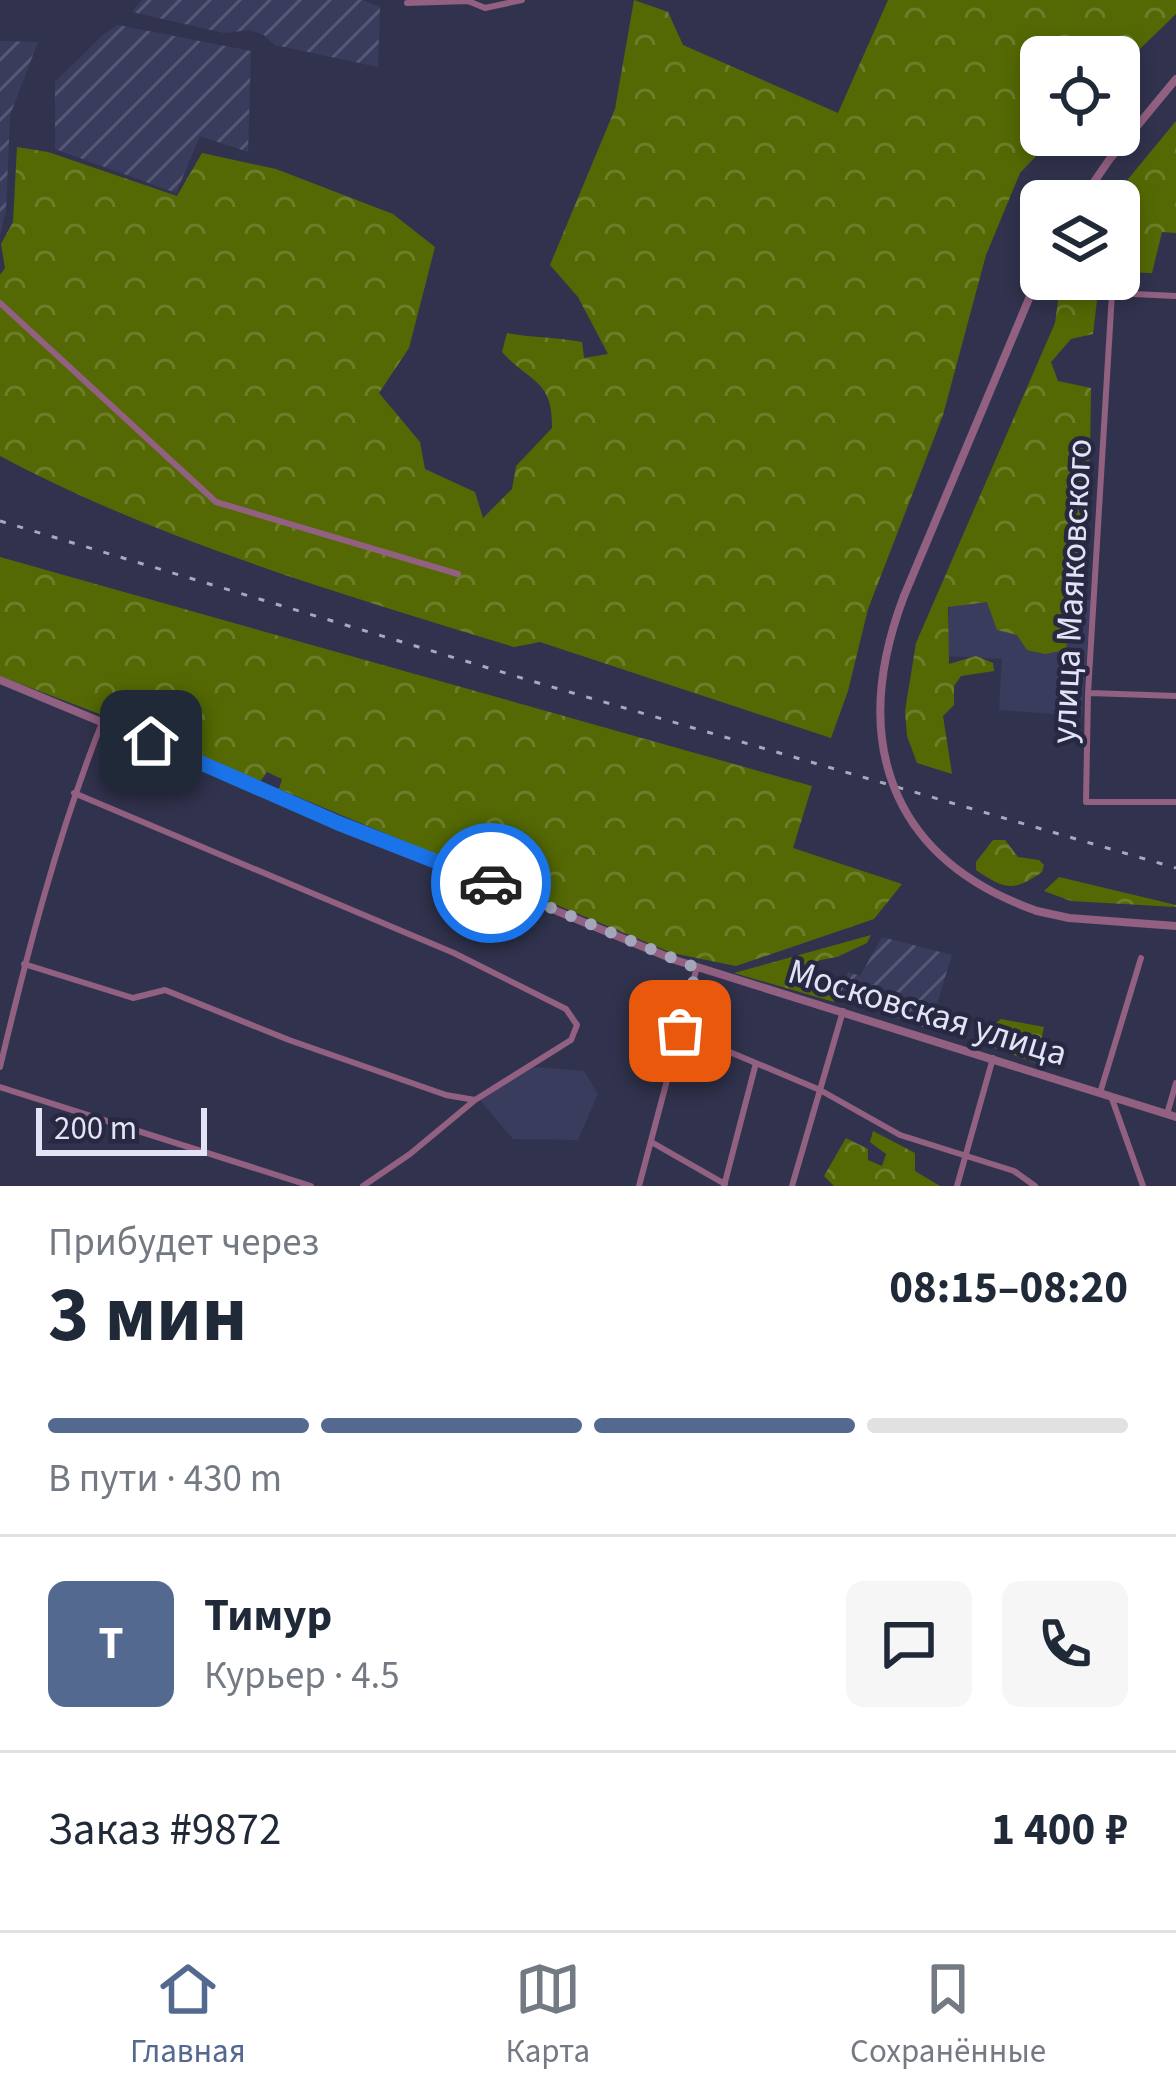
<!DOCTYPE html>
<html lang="ru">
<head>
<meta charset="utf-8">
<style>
  body { margin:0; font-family:"Source Sans 3",sans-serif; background:#f6f6f7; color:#1f2937; height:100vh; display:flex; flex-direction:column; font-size:45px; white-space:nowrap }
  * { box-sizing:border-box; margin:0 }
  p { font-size:39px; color:#747a83 }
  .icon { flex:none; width:66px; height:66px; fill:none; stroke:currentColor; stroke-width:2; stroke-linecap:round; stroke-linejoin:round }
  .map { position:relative; height:1186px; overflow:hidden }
  .side { display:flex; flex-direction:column; background:#fff; flex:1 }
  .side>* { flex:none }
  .fabs { position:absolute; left:1020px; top:36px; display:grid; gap:24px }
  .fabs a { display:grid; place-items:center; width:120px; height:120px; border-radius:18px; background:#fff; box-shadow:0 6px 18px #0003; font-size:60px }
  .scale { position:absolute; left:36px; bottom:30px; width:171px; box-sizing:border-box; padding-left:12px; border:6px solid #e2e4f5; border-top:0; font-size:33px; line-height:42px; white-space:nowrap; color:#e2e4f5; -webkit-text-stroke:9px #272943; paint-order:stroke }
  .pin { position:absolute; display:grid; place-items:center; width:102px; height:102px; color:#fff; margin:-51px; border-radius:24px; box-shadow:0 6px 18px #0006 }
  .courier { position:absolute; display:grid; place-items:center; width:120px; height:120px; margin:-60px; border:9px solid #1a73e8; border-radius:50%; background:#fff; color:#222; box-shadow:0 3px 15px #0007 }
  .overview em { font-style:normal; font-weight:700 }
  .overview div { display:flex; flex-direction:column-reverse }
  .overview { display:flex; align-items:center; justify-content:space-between; height:204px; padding:0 48px }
  h1 { font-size:78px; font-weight:700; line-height:90px }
  .bar { display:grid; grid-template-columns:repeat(4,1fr); gap:18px 12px; align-content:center; height:144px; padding:0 48px }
  .bar i { height:15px; border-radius:9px; background:#e0e1e3 }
  .bar .selected { background:#536990 }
  .bar p { grid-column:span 4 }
  .line { display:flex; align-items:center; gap:30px; padding:0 48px; border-top:3px solid #e0e1e3 }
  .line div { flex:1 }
  .round { display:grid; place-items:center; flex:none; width:126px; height:126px; border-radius:18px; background:#f6f6f7 }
  .tab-bar { display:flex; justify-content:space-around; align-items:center; height:168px; border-top:3px solid #e0e1e3; background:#fff; font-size:33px; color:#747a83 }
  .tab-bar a { display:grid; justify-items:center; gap:6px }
  .tab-bar .selected { color:#536990 }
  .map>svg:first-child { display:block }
  .built { fill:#3a3c5d }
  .industrial { fill:url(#industrial-furrows) }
  .forest { fill:url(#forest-crowns) }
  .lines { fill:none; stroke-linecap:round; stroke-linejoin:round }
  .minor { stroke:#926081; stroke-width:6 }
  .tertiary { stroke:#926081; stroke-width:8 }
  .rail { stroke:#a7a9bd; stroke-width:3; stroke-dasharray:6 12; stroke-linecap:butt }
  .tertiary-bridge { stroke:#926081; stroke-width:8 }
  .done { stroke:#a4a6bb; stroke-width:12; stroke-dasharray:0 21.6 }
  .route { stroke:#1a73e8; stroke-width:15 }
  .labels { text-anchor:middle; stroke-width:9; stroke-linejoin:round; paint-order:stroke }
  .street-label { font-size:36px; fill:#e2e4f5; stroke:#272943 }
</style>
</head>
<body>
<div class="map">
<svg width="1176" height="1186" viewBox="0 0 1176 1186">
  <defs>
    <pattern id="industrial-furrows" width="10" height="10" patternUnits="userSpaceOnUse" patternTransform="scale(3)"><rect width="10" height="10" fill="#3a3c5d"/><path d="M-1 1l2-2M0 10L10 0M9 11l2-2" fill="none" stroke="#565875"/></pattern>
    <pattern id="forest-crowns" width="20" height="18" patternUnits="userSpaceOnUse" patternTransform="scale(3)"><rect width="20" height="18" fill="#546904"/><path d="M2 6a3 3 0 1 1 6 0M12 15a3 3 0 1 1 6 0" fill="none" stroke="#6c7e29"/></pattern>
  </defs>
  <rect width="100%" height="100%" fill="#31334e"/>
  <!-- built -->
  <path class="built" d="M1091 600 1082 716 999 710 1002 659 946 656 950 601Z
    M534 1067 584 1071 598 1094 578 1140 513 1139 480 1100Z"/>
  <!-- industrial -->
  <path class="industrial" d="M142 0H363L380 7 378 67 275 45 264 35 250 30 224 33 132 12Z
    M118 25 251 51 248 152 200 136 176 193 55 149V82L104 34Z
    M0 41 38 42 10 115 6 210 0 236Z
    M882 937 952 955 929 1029 836 997 848 972 860 976Z"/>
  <!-- forest -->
  <path class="forest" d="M634 0 668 12 683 45 838 113 888 0H1176V14L1119 69V57H1041V135H1056L1020 173 986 255 943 415 868 609 848 691 831 738 540 642 514 647C339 593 162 542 0 456V275L5 268 1 244 13 222 17 147 48 152 177 196 202 153 276 169 393 214 435 247 409 348 379 393 420 442 425 469 475 492 483 518 512 489 516 466 552 428C553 379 530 383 502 352L507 333C533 338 556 337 582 342L584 358 608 354 578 297 550 265 615 109Z
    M1176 121V233L1162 232 1152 273 1119 272V201H1110Z
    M1061 279H1113L1097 300 1093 334 1071 339 1051 362 1058 381 1091 388 1090 455 1066 650 1045 654 1027 650 1017 635 997 630 987 602 948 607 949 664 976 656 993 663 994 671 961 676 954 686V705L943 716 952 774 917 763 907 736 905 711 916 643 1055 323Z
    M0 557 812 786 793 848 902 884 874 919 736 966 672 953 279 789 282 779 267 772 260 782 157 736 0 676Z
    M993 840H1005L1018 857 1039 860 1044 865 1042 872C1013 892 1006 890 976 870V862Z
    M1059 877 1176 905V907L1071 901 1044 891Z
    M871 935 867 943 837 957 820 960 811 965 799 985 832 993 834 1002 734 973Z
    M1001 1019 1044 1027 1036 1063 974 1041Z
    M873 1131 915 1153V1171L940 1186H834L824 1176 846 1138 868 1149V1160L882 1166 886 1154 870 1142Z"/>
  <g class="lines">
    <!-- minor -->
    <path class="minor" d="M407 3 468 1 485 8 522 0
      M1176 296 1112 293 1088 693 1086 802H1176
      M0 303 216 502 458 574
      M1090 693 1176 696
      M74 793 454 953 566 1009 577 1025 571 1040 475 1100 410 1154 363 1186
      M24 964 133 998 165 990 289 1040 446 1095 475 1100
      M680 1031 820 1090 900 1135 1014 1171 1035 1186
      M0 1067C28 950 58 833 103 720
      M0 1087 311 1186
      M1100 1093 1141 958
      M1111 1096 1143 1186
      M1167 1114 1176 1083
      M653 1143 725 1184
      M639 1186 697 967
      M724 1186 756 1063
      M792 1186 843 1011
      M957 1186 993 1058"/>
    <!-- tertiary -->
    <path class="tertiary" d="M1081 201 1109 160 1176 79
      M904 596 1041 270
      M0 680 675 960 1176 1117
      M1037 911 1069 918 1176 926"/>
    <!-- rail -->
    <path class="rail" d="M0 521 535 682 1176 868"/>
    <!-- tertiary-bridge -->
    <path class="tertiary-bridge" d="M904 596C850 738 887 858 1037 911"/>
  </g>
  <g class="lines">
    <!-- done -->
    <path class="done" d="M491 883 697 968 680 1031"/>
    <!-- route -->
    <path class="route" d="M151 741 338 823 491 883"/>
  </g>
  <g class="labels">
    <!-- street labels -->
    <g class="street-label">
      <text transform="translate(1070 591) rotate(-87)" y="13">улица Маяковского</text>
      <text transform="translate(928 1011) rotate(17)" y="13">Московская улица</text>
    </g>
  </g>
</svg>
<div class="fabs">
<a><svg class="icon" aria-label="locate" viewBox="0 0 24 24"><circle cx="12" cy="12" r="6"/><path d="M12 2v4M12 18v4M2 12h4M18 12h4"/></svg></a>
<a><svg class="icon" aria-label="layers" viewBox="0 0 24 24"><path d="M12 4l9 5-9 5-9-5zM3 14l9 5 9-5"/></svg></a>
</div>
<div class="scale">200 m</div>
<div class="pin" style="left:680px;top:1031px;background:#ea580c"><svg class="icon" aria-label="bag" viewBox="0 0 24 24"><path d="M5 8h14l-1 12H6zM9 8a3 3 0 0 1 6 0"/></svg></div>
<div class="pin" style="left:151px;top:741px;background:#1f2937"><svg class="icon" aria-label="home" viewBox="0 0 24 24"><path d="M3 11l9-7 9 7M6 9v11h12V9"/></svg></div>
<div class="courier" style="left:491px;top:883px"><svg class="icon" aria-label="car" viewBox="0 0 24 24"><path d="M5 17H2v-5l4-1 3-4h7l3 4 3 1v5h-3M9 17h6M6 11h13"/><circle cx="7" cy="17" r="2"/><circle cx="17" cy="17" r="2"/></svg></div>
</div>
<section class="side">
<div class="overview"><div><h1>3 мин</h1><p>Прибудет через</p></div><em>08:15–08:20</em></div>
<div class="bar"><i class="selected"></i><i class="selected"></i><i class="selected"></i><i></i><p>В пути · 430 m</p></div>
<div class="line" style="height:216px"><b class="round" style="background:#536990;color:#fff">Т</b><div><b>Тимур</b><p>Курьер · 4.5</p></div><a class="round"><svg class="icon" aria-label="chat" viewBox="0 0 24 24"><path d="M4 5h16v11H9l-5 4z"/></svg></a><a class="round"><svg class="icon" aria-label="phone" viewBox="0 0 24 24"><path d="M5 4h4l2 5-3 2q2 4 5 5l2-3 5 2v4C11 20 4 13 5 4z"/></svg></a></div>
<div class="line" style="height:156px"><div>Заказ #9872</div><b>1 400 ₽</b></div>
</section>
<nav class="tab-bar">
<a class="selected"><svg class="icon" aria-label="home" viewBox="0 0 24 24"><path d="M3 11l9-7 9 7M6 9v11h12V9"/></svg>Главная</a>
<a><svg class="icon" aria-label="map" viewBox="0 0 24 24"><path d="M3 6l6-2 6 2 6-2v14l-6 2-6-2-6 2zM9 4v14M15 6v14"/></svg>Карта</a>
<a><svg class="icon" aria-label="saved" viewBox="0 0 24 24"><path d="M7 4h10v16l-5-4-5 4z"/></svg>Сохранённые</a>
</nav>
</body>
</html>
